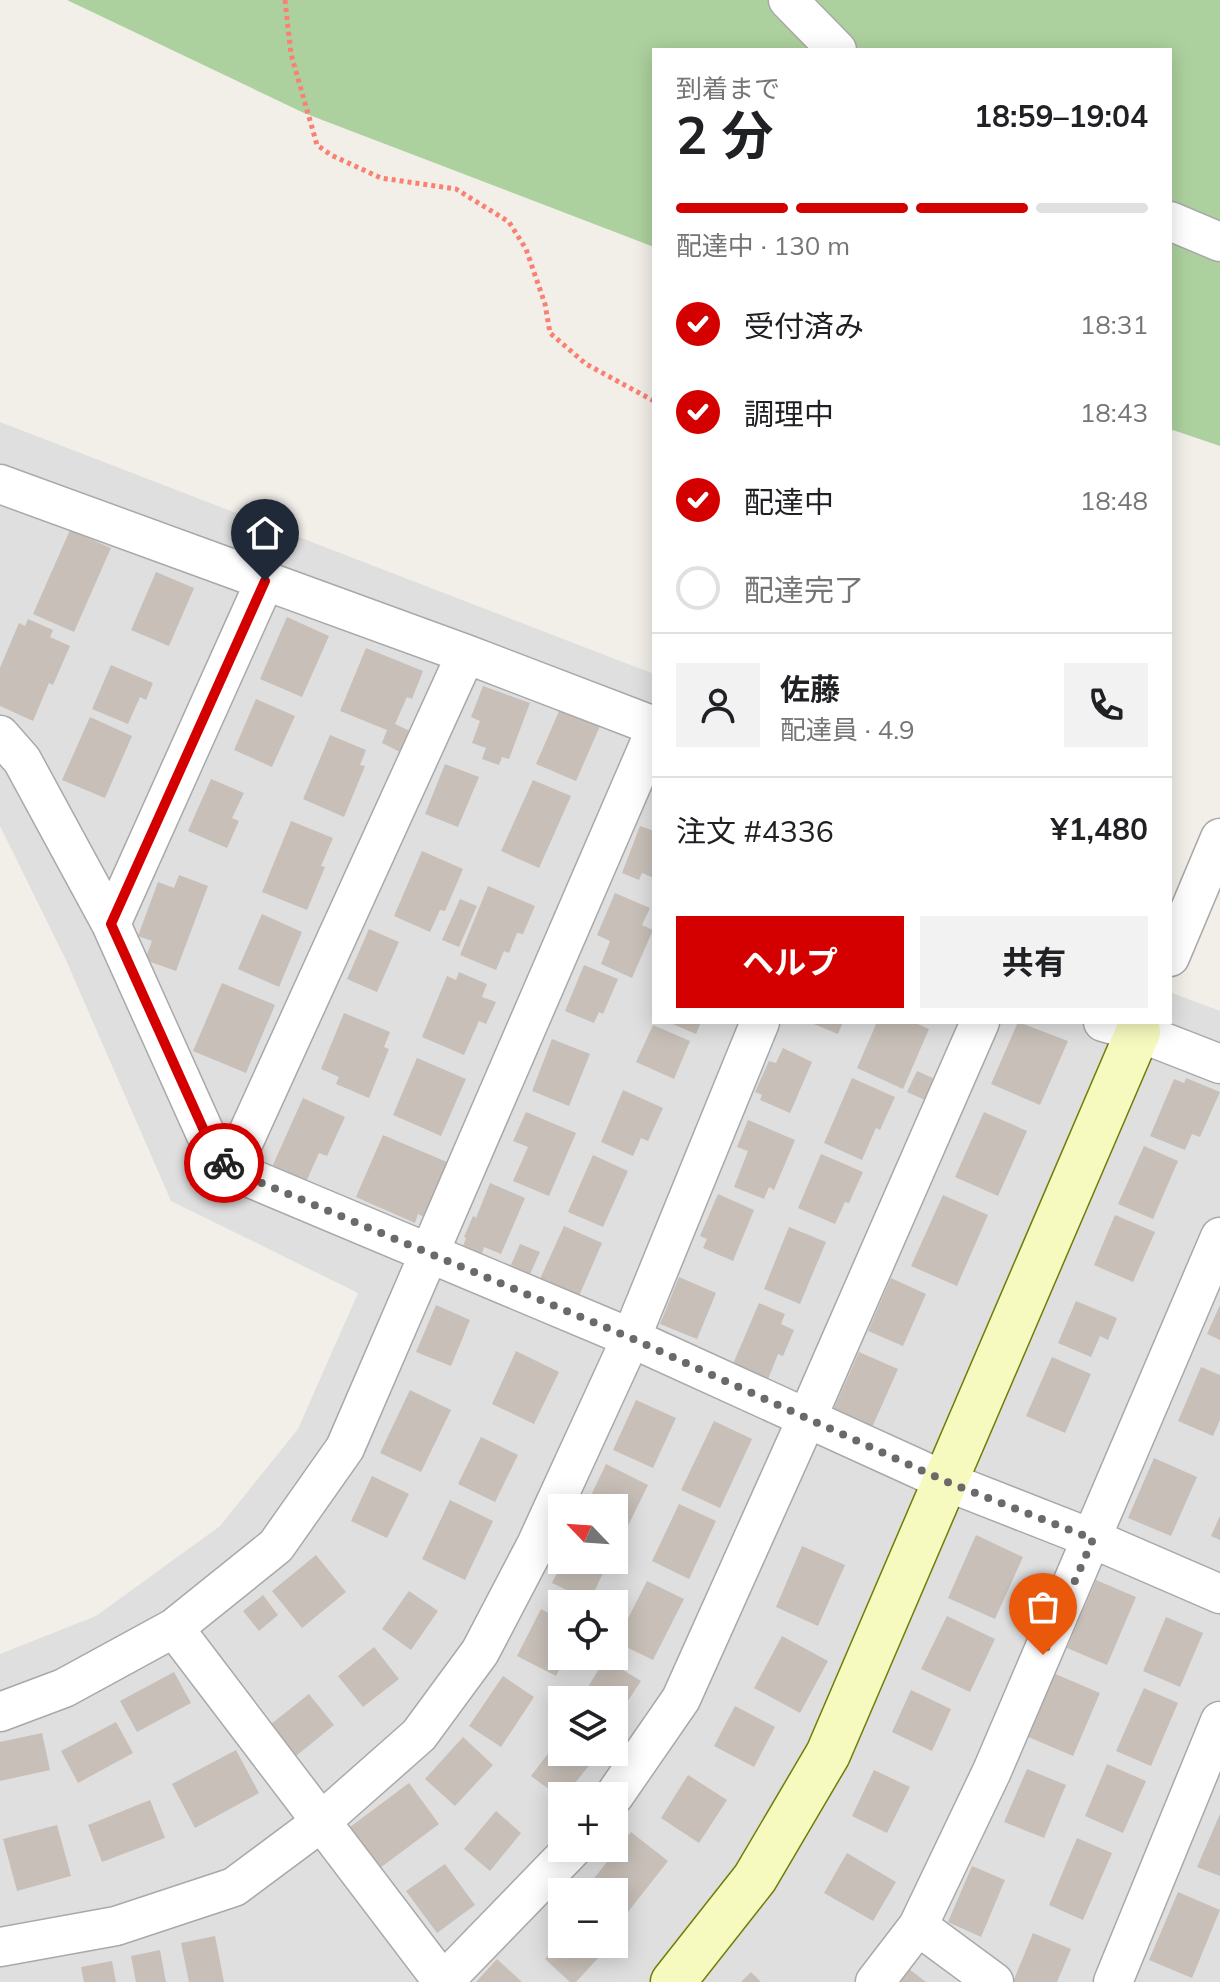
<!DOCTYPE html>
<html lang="ja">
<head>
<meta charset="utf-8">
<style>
  body { margin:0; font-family:Mulish,"Noto Sans JP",sans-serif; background:#f2f2f2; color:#202124; height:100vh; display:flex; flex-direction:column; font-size:30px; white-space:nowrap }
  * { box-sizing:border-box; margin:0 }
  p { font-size:26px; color:#757577 }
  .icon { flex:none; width:44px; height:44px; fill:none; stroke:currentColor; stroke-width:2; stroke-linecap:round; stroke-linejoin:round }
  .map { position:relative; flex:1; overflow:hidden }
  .side { position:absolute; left:652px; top:48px; width:520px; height:976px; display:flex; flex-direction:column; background:#fff; border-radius:0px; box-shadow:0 4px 20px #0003 }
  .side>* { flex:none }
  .needle { width:52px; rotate:295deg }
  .controls { position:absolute; left:548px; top:1494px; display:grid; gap:16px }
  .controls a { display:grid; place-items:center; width:80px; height:80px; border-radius:0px; background:#fff; box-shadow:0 4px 20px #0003; font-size:40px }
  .pin { position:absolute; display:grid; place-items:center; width:68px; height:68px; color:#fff; margin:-82px -34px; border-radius:50% 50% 50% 0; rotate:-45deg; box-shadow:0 0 8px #0007 }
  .pin .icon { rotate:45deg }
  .courier { position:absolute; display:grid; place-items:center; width:80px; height:80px; margin:-40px; border:6px solid #d40000; border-radius:50%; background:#fff; color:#222; box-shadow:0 2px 10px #0007 }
  .head em { font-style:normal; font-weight:700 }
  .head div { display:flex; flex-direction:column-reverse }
  .head { display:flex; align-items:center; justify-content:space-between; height:136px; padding:0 24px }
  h1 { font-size:52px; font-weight:700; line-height:60px }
  .bar { display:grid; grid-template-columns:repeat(4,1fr); gap:12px 8px; align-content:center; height:96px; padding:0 24px }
  .bar i { height:10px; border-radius:6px; background:#e0e0e0 }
  .bar .on { background:#d40000 }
  .bar p { grid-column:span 4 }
  .line { display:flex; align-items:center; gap:20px; padding:0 24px; border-top:2px solid #e0e0e0 }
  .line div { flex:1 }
  .round { display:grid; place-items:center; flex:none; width:84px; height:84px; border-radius:0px; background:#f2f2f2 }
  ol { padding:0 24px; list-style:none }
  li { display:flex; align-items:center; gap:24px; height:88px }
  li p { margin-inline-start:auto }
  li .icon { padding:8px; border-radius:50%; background:#d40000; color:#fff; stroke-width:4 }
  li:last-child { color:#757577 }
  li i { width:44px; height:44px; border:4px solid #e0e0e0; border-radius:50% }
  .action { display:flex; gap:16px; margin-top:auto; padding:16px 24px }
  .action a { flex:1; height:92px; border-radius:0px; background:#d40000; color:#fff; font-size:32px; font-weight:700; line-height:92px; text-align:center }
  .action a+a { background:#f2f2f2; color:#202124 }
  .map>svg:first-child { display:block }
  .residential { fill:#e0dfdf; fill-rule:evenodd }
  .forest { fill:#add19e }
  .building { fill:#c7bfb8 }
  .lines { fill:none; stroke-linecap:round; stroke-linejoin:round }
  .street-casing { stroke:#a9a9a9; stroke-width:41 }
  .secondary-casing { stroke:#707d05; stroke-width:47 }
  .path { stroke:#fa8072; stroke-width:5; stroke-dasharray:4 4; stroke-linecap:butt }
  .street { stroke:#fff; stroke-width:38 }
  .secondary { stroke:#f7fabf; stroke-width:44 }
  .done { stroke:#6b6a68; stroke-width:8; stroke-dasharray:0 14.4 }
  .route { stroke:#d40000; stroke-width:10 }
</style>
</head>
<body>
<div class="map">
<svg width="1220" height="1982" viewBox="0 0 1220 1982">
  <rect width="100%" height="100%" fill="#f2efe9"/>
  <!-- residential -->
  <path class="residential" d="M0 422 654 674V1022H1170V992L1220 1011V1982H0V1654L96 1616 220 1526 298 1429 358 1293 171 1201 66 960 0 826ZM562 1508H614V1560H562ZM562 1604H614V1656H562ZM562 1700H614V1752H562ZM562 1796H614V1848H562ZM562 1892H614V1944H562Z"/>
  <!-- forest -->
  <path class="forest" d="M67 0H1220V446L1170 429V50H654V247L304 113Z"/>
  <!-- building -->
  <path class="building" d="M70 530 111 548 74 632 33 614Z
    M156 572 194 588 169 646 131 630Z
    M287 617 329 636 302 697 260 679Z
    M28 619 53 630 50 637 70 646 53 685 49 683 33 721 0 706V668L19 623 25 626Z
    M366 648 423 671 412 699 407 697 395 724 414 733 404 754 382 743 387 730 340 711Z
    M111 665 153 683 146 700 140 697 128 724 92 709Z
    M483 686 530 703 509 759 502 757 499 765 482 759 486 748 472 743 480 721 471 717Z
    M256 699 295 716 272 767 234 750Z
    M560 709 600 726 576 781 536 764Z
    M90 717 132 736 105 798 62 780Z
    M330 735 366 750 360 765 365 766 344 817 303 799Z
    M445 764 479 777 458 827 425 814Z
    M211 779 244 793 232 818 239 821 227 848 188 831Z
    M533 780 571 796 539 868 501 851Z
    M291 821 333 838 321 866 325 867 307 910 262 892Z
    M640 826 654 831V878L642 873 639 880 622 873Z
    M422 851 463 869 445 911 440 910 430 932 394 916Z
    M179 875 208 886 176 971 145 960 152 941 138 936 158 882 174 888Z
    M488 886 535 906 523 934 517 933 509 953 504 951 496 970 460 955Z
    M615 893 650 908 642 925 653 930 632 978 601 964 610 941 597 935Z
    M460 899 477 906 459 947 442 940Z
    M262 914 302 932 279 987 238 969Z
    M369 929 399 942 377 992 347 979Z
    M584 965 618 979 603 1014 599 1012 594 1023 565 1011Z
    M459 972 487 984 482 997 496 1002 486 1024 479 1021 464 1055 422 1037 447 976 456 980Z
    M222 983 275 1005 246 1073 193 1051Z
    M344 1013 390 1032 384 1047 389 1049 369 1098 336 1084 339 1077 321 1069Z
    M668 1022H701L696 1034Z
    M809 1022H843L838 1034Z
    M877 1022H913L929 1029 903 1089 857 1068Z
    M1018 1022 1068 1041 1040 1105 991 1084Z
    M653 1025 690 1041 674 1079 636 1062Z
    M552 1039 590 1054 569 1106 532 1091Z
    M783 1048 812 1062 790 1113 760 1100 762 1095 755 1092 769 1061 776 1063Z
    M417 1058 466 1079 441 1136 393 1115Z
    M917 1071 935 1079 925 1100 907 1092Z
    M852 1078 895 1097 880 1130 876 1128 862 1160 824 1143Z
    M1186 1078 1220 1092 1200 1137 1192 1134 1185 1150 1150 1136 1174 1079 1184 1083Z
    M623 1090 663 1108 648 1141 641 1138 633 1156 601 1142Z
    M303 1098 345 1117 327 1156 319 1153 306 1182 272 1167Z
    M526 1112 576 1133 549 1196 513 1181 528 1147 513 1141Z
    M984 1112 1027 1131 998 1196 955 1177Z
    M748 1120 795 1140 774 1190 769 1187 764 1199 734 1187 748 1151 737 1147Z
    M383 1135 454 1165 424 1217 418 1214 415 1223 356 1197Z
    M1144 1146 1178 1161 1153 1219 1118 1204Z
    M821 1154 863 1172 849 1203 845 1202 835 1224 798 1208Z
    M593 1155 628 1171 603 1227 568 1212Z
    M490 1183 525 1198 501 1254 484 1247 482 1254 463 1246 466 1238 464 1237 473 1216 476 1218Z
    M718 1194 754 1210 733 1261 703 1248 707 1239 700 1236Z
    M943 1195 988 1215 957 1286 911 1266Z
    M1115 1215 1155 1232 1133 1282 1094 1265Z
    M564 1226 602 1243 579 1296 540 1279Z
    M789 1227 826 1242 800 1304 764 1289Z
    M520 1244 540 1252 530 1274 511 1265Z
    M679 1277 716 1293 697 1339 660 1324Z
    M891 1278 926 1294 903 1346 868 1331Z
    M1076 1301 1117 1318 1108 1340 1100 1336 1091 1357 1058 1343Z
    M759 1303 785 1314 781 1324 794 1330 783 1356 778 1354 768 1379 733 1364Z
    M436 1305 470 1320 451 1366 416 1352Z
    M1220 1305V1340L1207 1334Z
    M516 1351 559 1372 534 1424 492 1404Z
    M859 1352 898 1369 870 1432 831 1415Z
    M1052 1357 1091 1374 1065 1433 1026 1416Z
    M1201 1367 1220 1375V1420L1213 1436 1178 1421Z
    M410 1390 451 1410 421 1472 380 1453Z
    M636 1400 676 1418 653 1468 613 1450Z
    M714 1421 752 1439 720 1508 681 1490Z
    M481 1437 518 1455 495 1502 458 1484Z
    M1154 1458 1197 1477 1171 1536 1128 1518Z
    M606 1464 648 1485 625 1532 614 1527V1508H585Z
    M372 1476 409 1494 387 1538 351 1521Z
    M450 1500 493 1521 465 1580 422 1559Z
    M679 1504 716 1521 689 1579 652 1561Z
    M1220 1516V1540L1211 1536Z
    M976 1535 1023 1557 995 1619 948 1598Z
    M802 1546 845 1565 818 1626 776 1607Z
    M316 1555 346 1592 302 1628 272 1591Z
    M563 1560H609L590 1601 552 1583Z
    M1096 1580 1136 1597 1107 1665 1067 1648Z
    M647 1581 684 1599 653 1660 616 1642Z
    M409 1591 438 1611 411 1650 382 1629Z
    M263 1595 278 1615 259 1631 243 1611Z
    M541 1609 562 1620V1656H566L556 1676 517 1656Z
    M947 1616 995 1639 970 1692 921 1669Z
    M1166 1617 1203 1633 1180 1687 1143 1671Z
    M782 1636 828 1661 800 1713 754 1688Z
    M374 1647 399 1679 363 1707 338 1676Z
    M605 1659 641 1681 614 1722V1700H580Z
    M174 1672 191 1703 137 1732 120 1701Z
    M1053 1673 1100 1693 1073 1756 1026 1736Z
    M503 1676 534 1697 501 1747 469 1726Z
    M1144 1688 1178 1703 1151 1766 1116 1751Z
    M911 1690 951 1709 932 1751 892 1732Z
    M309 1694 334 1725 296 1756 271 1724Z
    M735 1706 775 1727 754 1767 714 1746Z
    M116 1722 133 1753 78 1783 61 1751Z
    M42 1733 50 1770 0 1781V1742Z
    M562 1735V1752H589L596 1757 562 1799 531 1776Z
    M463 1737 493 1765 455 1806 425 1779Z
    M236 1750 259 1793 195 1828 172 1784Z
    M1107 1764 1146 1781 1123 1833 1085 1816Z
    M1027 1769 1066 1785 1044 1838 1004 1822Z
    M874 1770 910 1787 887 1833 852 1816Z
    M688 1775 727 1800 699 1843 661 1818Z
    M409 1783 439 1824 380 1868 350 1827Z
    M150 1800 165 1838 102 1862 88 1825Z
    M496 1811 521 1833 490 1871 464 1849Z
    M1220 1814V1876L1197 1867Z
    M57 1825 71 1876 17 1891 3 1839Z
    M631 1832 668 1861 624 1917 614 1909V1892H593L587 1887Z
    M1077 1838 1112 1853 1083 1920 1049 1905Z
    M847 1853 896 1882 873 1921 824 1893Z
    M445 1864 475 1905 437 1933 406 1891Z
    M972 1866 1005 1880 981 1937 948 1922Z
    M1178 1892 1220 1910 1192 1978 1149 1960Z
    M1033 1933 1071 1949 1057 1982H1013Z
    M215 1936 224 1982H189L181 1943Z
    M562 1941V1944H611L576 1982H570L545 1959Z
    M160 1950 166 1982H136L131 1956Z
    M497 1959 522 1982H476Z
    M112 1961 116 1982H84L81 1967Z
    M909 1969 926 1982H899Z
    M751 1972 761 1982H741Z"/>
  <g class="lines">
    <defs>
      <path id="street" d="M788 0 837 50
        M1170 221 1220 242
        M0 484 466 654 654 726
        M0 735 22 760 111 924 215 1155 231 1170 631 1338 945 1481 1093 1539 1220 1594
        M111 924 265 581
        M1170 957 1220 838
        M1103 1022 1138 1032 1220 1064
        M231 1170 466 654
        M174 1628 443 1982
        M0 1712 64 1688 174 1628 276 1546 345 1448 654 733
        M614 1796 681 1699 807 1418 980 1022
        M918 1926 994 1982
        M0 1947 116 1926 234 1887 316 1826 419 1735 480 1652 536 1545 631 1338 760 1022
        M443 1982 573 1848
        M875 1982 918 1926 992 1771 1220 1237
        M1113 1982 1220 1721"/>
      <path id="secondary" d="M673 1982 755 1878 828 1754 1138 1032"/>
    </defs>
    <!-- street casing -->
    <use href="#street" class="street-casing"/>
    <!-- secondary casing -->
    <use href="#secondary" class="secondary-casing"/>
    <!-- path -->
    <path class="path" d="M285 0 291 54 317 145 331 155 381 178 456 189 509 222 526 249 545 304 550 333 586 364 654 401"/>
    <!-- street -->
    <use href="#street" class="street"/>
    <!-- secondary -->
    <use href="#secondary" class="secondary"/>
  </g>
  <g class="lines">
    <!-- done -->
    <path class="done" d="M224 1163 231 1170 631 1338 945 1481 1093 1539 1043 1655"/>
    <!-- route -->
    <path class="route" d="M224 1163 215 1155 111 924 265 581"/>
  </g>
</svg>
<div class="controls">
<a><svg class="needle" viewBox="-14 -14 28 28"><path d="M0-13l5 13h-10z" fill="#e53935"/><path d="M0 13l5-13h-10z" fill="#757577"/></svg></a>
<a><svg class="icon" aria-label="locate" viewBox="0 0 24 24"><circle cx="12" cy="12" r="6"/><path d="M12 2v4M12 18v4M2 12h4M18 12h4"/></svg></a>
<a><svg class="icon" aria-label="layers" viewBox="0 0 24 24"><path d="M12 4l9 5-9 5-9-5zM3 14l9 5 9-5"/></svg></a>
<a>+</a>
<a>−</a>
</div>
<div class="pin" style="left:1043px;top:1655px;background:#ea580c"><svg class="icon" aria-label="bag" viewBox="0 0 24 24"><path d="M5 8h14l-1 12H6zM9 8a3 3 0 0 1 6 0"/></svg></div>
<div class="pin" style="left:265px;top:581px;background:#1f2937"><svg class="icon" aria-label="home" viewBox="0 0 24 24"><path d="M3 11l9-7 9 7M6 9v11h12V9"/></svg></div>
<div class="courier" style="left:224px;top:1163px"><svg class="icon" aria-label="bike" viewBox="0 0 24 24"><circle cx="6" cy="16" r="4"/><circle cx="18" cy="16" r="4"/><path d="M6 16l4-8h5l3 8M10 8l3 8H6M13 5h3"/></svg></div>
<section class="side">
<div class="head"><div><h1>2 分</h1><p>到着まで</p></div><em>18:59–19:04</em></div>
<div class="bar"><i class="on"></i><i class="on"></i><i class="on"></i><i></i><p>配達中 · 130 m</p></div>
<ol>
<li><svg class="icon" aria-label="check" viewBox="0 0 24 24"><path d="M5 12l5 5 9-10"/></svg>受付済み<p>18:31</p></li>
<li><svg class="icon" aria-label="check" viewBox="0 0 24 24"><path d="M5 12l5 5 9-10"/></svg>調理中<p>18:43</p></li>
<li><svg class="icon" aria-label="check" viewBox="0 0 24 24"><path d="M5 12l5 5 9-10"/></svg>配達中<p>18:48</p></li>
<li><i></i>配達完了</li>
</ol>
<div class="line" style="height:144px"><a class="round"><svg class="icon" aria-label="person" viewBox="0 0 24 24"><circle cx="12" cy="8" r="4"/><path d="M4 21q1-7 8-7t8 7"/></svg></a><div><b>佐藤</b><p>配達員 · 4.9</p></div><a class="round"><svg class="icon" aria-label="phone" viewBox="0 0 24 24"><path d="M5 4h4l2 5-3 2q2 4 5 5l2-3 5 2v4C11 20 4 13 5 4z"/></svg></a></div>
<div class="line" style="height:104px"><div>注文 #4336</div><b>¥1,480</b></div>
<div class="action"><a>ヘルプ</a><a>共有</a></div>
</section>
</div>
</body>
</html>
